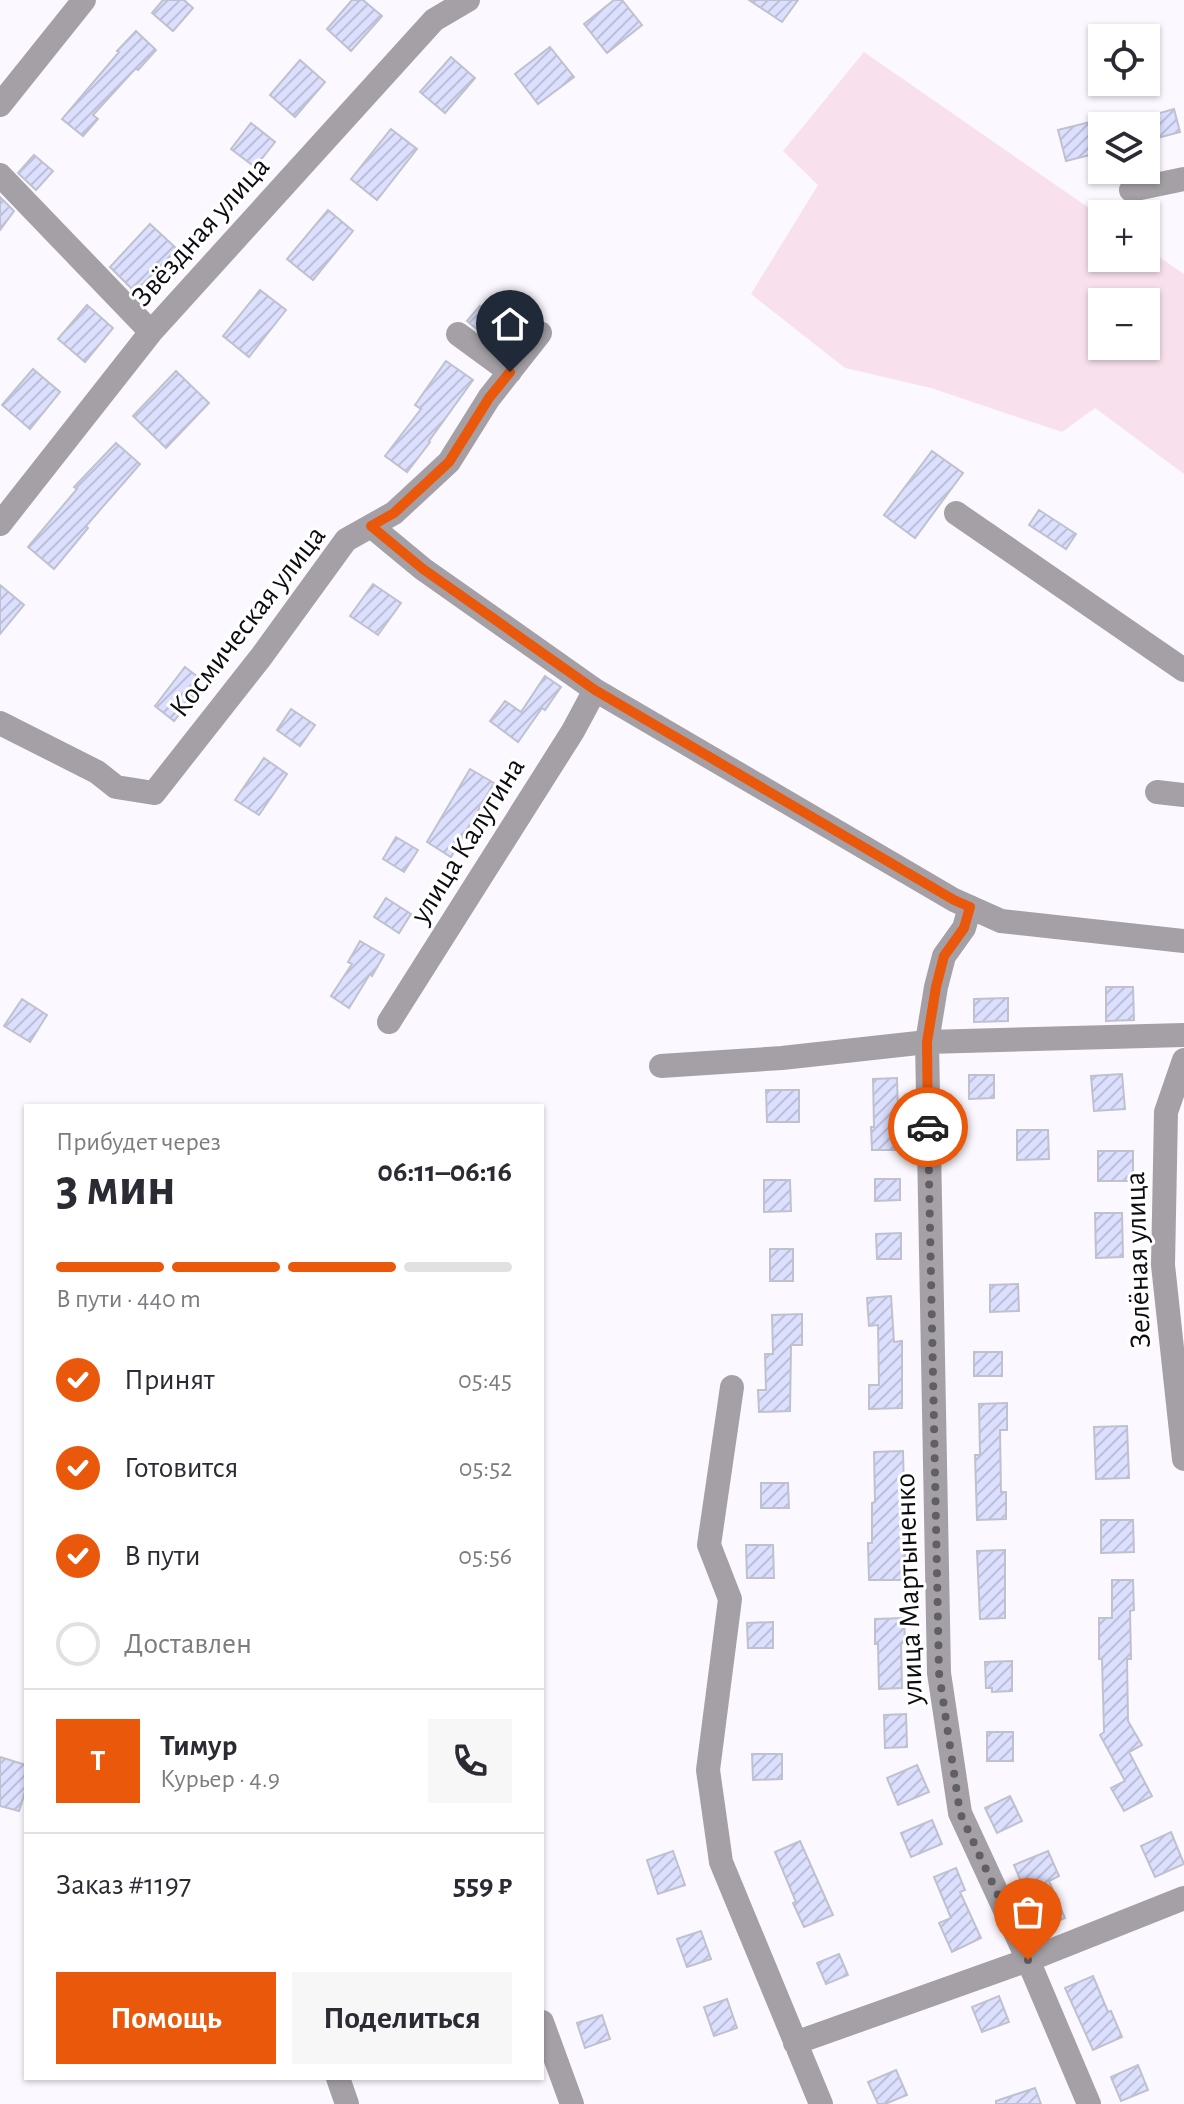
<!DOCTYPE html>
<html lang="ru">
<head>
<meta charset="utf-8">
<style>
  body { margin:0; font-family:"Alegreya Sans",sans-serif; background:#f7f7f7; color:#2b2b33; height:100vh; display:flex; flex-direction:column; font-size:30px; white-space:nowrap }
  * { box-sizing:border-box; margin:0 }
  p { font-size:26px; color:#7c7c81 }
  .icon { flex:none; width:44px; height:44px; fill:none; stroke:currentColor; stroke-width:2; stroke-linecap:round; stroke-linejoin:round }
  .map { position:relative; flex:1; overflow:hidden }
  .panel { position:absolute; left:24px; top:1104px; width:520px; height:976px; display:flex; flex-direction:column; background:#fff; border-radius:0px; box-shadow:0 2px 6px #0004 }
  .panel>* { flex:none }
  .tools { position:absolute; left:1088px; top:24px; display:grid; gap:16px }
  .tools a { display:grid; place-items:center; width:72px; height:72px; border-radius:0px; background:#fff; box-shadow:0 2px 6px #0004; font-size:40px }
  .pin { position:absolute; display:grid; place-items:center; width:68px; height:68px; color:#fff; margin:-82px -34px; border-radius:50% 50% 50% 0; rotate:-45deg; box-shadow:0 0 8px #0007 }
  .pin .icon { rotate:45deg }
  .courier { position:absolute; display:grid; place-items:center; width:80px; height:80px; margin:-40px; border:6px solid #ea580c; border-radius:50%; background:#fff; color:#222; box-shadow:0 2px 10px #0007 }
  .headline em { font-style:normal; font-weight:700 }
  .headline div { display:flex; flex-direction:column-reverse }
  .headline { display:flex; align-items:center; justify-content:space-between; height:136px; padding:0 32px }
  h1 { font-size:52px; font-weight:700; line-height:60px }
  .bar { display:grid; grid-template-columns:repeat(4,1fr); gap:12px 8px; align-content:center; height:96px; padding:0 32px }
  .bar i { height:10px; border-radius:6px; background:#e1e1e2 }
  .bar .current { background:#ea580c }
  .bar p { grid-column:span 4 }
  .line { display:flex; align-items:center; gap:20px; padding:0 32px; border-top:2px solid #e1e1e2 }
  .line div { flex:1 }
  .round { display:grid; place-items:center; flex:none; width:84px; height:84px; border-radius:0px; background:#f7f7f7 }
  ol { padding:0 32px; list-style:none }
  li { display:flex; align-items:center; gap:24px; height:88px }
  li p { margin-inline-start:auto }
  li .icon { padding:8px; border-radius:50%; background:#ea580c; color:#fff; stroke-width:4 }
  li:last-child { color:#7c7c81 }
  li i { width:44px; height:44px; border:4px solid #e1e1e2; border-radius:50% }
  .primary-button { display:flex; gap:16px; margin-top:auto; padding:16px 32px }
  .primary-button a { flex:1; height:92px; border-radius:0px; background:#ea580c; color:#fff; font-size:32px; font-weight:700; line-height:92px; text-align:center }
  .primary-button a+a { background:#f7f7f7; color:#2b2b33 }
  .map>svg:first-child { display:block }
  .green { fill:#f8e1ed; fill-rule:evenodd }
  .building { fill:url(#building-hatch); stroke:#bfc1cf; stroke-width:2 }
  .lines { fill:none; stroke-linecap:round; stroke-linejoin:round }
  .minor { stroke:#a5a0a5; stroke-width:24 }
  .done { stroke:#605f64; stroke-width:8; stroke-dasharray:0 14.4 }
  .route { stroke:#ea580c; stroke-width:10 }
  .labels { text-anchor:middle; stroke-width:6; stroke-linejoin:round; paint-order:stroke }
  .street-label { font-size:30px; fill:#0d0c10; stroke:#fff }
</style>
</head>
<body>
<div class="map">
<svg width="1184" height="2104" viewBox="0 0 1184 2104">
  <defs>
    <pattern id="building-hatch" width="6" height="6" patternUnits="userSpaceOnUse" patternTransform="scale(2)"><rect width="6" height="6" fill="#dce0fe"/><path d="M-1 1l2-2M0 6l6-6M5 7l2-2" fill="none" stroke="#bcbfd9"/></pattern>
  </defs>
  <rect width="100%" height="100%" fill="#fbf9ff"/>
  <!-- green -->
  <path class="green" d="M864 52 1102 217V258H1146V248L1184 274V474L1095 408 1062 432 931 388 845 368 751 294 818 185 783 151ZM1102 302H1146V346H1102Z"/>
  <!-- building -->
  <path class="building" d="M163 0H184L193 8 173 31 152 13Z
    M352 0H363L382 16 351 51 327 29Z
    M614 0H622L642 25 607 53 584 24Z
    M749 0H798L782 22Z
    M136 31 156 50 138 70 136 68 93 115 98 119 83 136 62 119 119 52 117 51Z
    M550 47 574 77 538 104 515 74Z
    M451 57 475 78 445 113 420 92Z
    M300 60 325 82 295 117 270 95Z
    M1174 109 1180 132 1146 141V117Z
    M1102 119V152L1066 161 1058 130Z
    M251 123 275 142 255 167 231 149Z
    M391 129 417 149 377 200 351 179Z
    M34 155 53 171 36 190 18 173Z
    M0 197 14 211 0 230Z
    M328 210 353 231 313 280 287 259Z
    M150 224 177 249 135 292 110 267Z
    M260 290 286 310 249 357 223 336Z
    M87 305 113 328 85 362 58 339Z
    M480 306 497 320 484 335 467 321Z
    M446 361 473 380 429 441 430 442 407 472 385 456 421 409 415 405Z
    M33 369 60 392 30 429 2 405Z
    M176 371 209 403 166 448 133 416Z
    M116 443 140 464 86 526 88 528 54 569 28 547 77 489 74 487Z
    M932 451 963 473 915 538 884 515Z
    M1039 510 1076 534 1066 549 1029 525Z
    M373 584 401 603 378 635 350 616Z
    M0 585 24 605 0 634Z
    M185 667 199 678 187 693 193 697 174 721 155 706Z
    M545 676 561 687 545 710 542 708 518 742 490 721 505 701 521 712Z
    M291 709 315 725 300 746 277 730Z
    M264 758 287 774 259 815 235 800Z
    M470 769 494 783 451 857 427 842Z
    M396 837 418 850 404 872 383 859Z
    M386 898 411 914 399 933 374 917Z
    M360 941 384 955 372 976 370 974 349 1008 331 996 352 964 348 962Z
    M1106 987H1133L1134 1020 1106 1021Z
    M1008 998V1021L974 1022V999Z
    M22 999 47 1015 30 1042 4 1026Z
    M1122 1074 1125 1109 1094 1111 1091 1076Z
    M969 1075H994V1098L969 1099Z
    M897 1078 899 1150H872L871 1127H874L873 1079Z
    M766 1090H799V1122H767Z
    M1017 1130H1048L1049 1159 1017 1160Z
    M1098 1151H1133V1181H1098Z
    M875 1179H900V1200L875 1201Z
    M764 1180H790L791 1211 764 1212Z
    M1095 1213H1122L1123 1257 1096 1258Z
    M901 1233V1259H877L876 1234Z
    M770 1249H793V1281H770Z
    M1018 1284 1019 1311 990 1312V1285Z
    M891 1296 894 1342 902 1341V1408L869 1409V1385H879L878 1325 869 1326 867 1298Z
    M802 1314V1345H791L790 1411 759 1412 758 1390H766L765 1354H773L772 1315Z
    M974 1352H1002V1376H974Z
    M1007 1403V1430H1000L1001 1492H1006V1519L977 1520 975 1455H980L979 1404Z
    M1127 1426 1129 1478 1096 1479 1094 1427Z
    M903 1451 906 1580H869L868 1543H872V1503L875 1502 874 1452Z
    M761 1483H788L789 1508H761Z
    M1101 1520H1133L1134 1552 1101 1553Z
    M746 1545H773L774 1578H747Z
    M1005 1550V1618L980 1619 977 1551Z
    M1112 1580H1133L1134 1610 1130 1611 1131 1659H1127L1128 1721 1142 1745 1129 1752 1152 1796 1124 1811 1111 1788 1125 1781 1100 1735 1104 1732 1102 1659H1099V1618H1112Z
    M904 1618 905 1643H901L902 1688 879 1689 878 1644H875V1619Z
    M773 1622V1648H748L747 1623Z
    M1012 1661V1691L992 1692V1688H986L985 1662Z
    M906 1714 907 1747 885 1748 884 1715Z
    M987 1732H1013V1761H987Z
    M752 1754H782V1779L753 1780Z
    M0 1757 26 1765V1789L19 1811 0 1806Z
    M917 1765 929 1792 898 1805 887 1778Z
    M1010 1796 1022 1821 997 1833 985 1808Z
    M932 1820 942 1844 911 1857 901 1833Z
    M1171 1832 1184 1864 1155 1877 1141 1846Z
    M800 1841 833 1915 804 1927 793 1903 796 1902 775 1852Z
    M673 1851 685 1885 658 1894 647 1860Z
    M1048 1851 1059 1876 1049 1881 1065 1918 1044 1927 1028 1890 1025 1891 1014 1865Z
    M956 1868 965 1890 960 1892 981 1938 952 1952 939 1923 951 1918 934 1877Z
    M701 1931 711 1959 687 1967 677 1939Z
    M839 1954 848 1975 826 1984 817 1963Z
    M1093 1976 1108 2012 1111 2011 1122 2037 1093 2050 1065 1988Z
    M999 1996 1009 2022 982 2032 972 2007Z
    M727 1999 737 2028 714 2036 704 2007Z
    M602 2015 610 2039 585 2048 577 2023Z
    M1138 2065 1148 2090 1121 2101 1111 2077Z
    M896 2070 907 2095 885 2104H878L868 2082Z
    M1035 2088 1041 2104H996V2101Z"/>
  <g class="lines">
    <!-- minor -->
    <path class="minor" d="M0 105 84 0
      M0 175 151 332
      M1131 190 1184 179
      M458 334 510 372
      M956 513 1184 670
      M0 524 151 332 434 20 468 0
      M371 526 423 569 595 690 954 900 1001 921 1184 941
      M0 723 97 772 116 787 154 793 261 657 346 540 394 513 449 462 489 398 540 333
      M1157 792 1184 795
      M970 907 964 928 944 956 936 987 927 1042 939 1673 960 1813 1028 1960 1089 2104
      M389 1022 573 731 595 690
      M1184 1060 1166 1112 1163 1265 1184 1459
      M661 1066 782 1058 927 1042 1184 1035
      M732 1387 709 1545 730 1599 708 1770 721 1862 821 2104
      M542 2022 572 2104
      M795 2043 1028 1960 1184 1898
      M338 2078 347 2104"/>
  </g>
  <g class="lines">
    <!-- done -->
    <path class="done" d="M928 1127 939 1673 960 1813 1028 1960"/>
    <!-- route -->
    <path class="route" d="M510 372 489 398 449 462 394 513 371 526 423 569 595 690 954 900 970 907 964 928 944 956 936 987 927 1042 928 1127"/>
  </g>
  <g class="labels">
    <!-- street labels -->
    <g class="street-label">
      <text transform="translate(200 231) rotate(-48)" y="10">Звёздная улица</text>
      <text transform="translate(247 621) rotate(-52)" y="10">Космическая улица</text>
      <text transform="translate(467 840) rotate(-58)" y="10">улица Калугина</text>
      <text transform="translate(1137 1260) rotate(-92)" y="10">Зелёная улица</text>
      <text transform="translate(908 1589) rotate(-92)" y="10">улица Мартыненко</text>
    </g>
  </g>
</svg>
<div class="tools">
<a><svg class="icon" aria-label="locate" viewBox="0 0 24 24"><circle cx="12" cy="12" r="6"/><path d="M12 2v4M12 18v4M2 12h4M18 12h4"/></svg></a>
<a><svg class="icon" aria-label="layers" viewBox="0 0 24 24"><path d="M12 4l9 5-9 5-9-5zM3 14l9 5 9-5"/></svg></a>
<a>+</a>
<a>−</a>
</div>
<div class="pin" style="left:1028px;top:1960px;background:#ea580c"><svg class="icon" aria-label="bag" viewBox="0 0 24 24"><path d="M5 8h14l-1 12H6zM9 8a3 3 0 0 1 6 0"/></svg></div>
<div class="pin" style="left:510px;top:372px;background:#1f2937"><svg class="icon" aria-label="home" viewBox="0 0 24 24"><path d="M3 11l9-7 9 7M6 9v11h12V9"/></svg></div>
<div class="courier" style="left:928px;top:1127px"><svg class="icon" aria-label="car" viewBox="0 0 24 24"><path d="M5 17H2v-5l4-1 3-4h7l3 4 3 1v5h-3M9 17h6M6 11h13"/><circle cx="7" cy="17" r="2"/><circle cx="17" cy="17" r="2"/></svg></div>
<section class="panel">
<div class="headline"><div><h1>3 мин</h1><p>Прибудет через</p></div><em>06:11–06:16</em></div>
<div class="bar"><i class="current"></i><i class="current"></i><i class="current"></i><i></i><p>В пути · 440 m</p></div>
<ol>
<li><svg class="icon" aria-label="check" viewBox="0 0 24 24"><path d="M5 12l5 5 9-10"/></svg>Принят<p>05:45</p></li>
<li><svg class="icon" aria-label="check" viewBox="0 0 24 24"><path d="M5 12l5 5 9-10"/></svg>Готовится<p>05:52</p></li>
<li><svg class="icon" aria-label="check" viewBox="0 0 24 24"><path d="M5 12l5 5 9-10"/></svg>В пути<p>05:56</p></li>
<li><i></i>Доставлен</li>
</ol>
<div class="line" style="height:144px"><b class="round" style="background:#ea580c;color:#fff">Т</b><div><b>Тимур</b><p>Курьер · 4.9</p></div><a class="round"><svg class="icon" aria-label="phone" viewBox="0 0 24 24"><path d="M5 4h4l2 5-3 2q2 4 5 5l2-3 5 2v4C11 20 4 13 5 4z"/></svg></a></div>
<div class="line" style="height:104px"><div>Заказ #1197</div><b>559 ₽</b></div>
<div class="primary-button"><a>Помощь</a><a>Поделиться</a></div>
</section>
</div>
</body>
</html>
